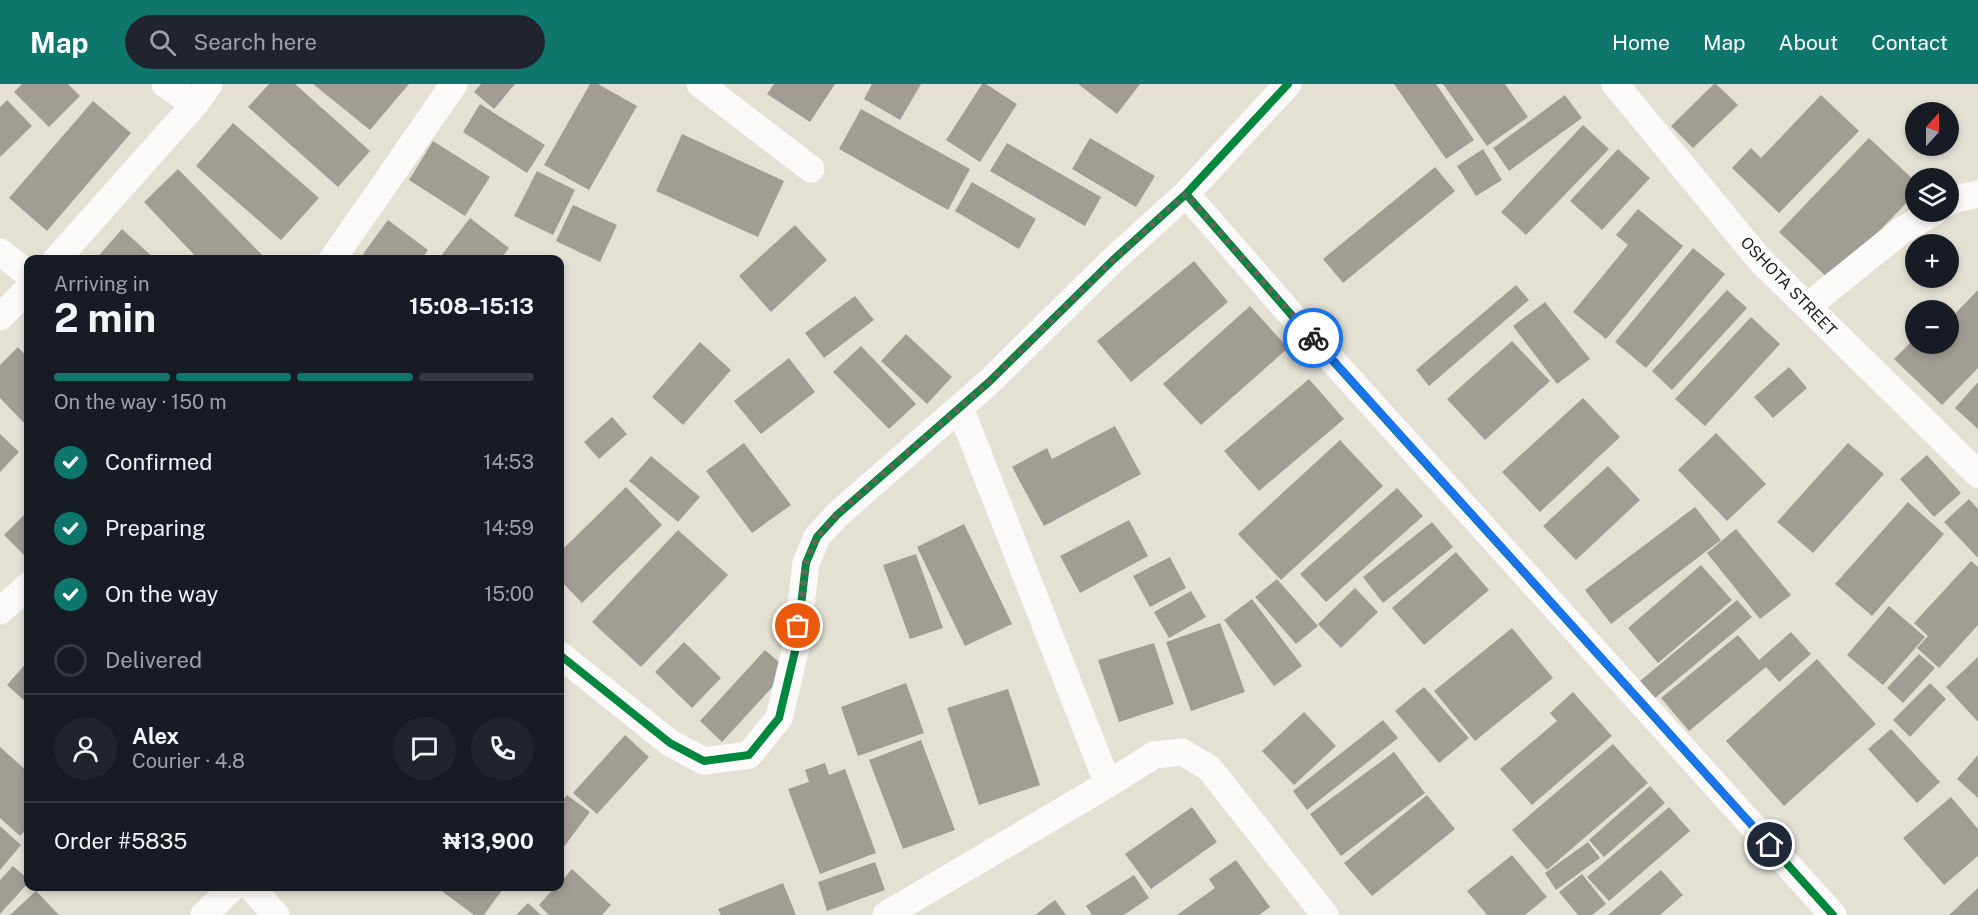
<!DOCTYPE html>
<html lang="en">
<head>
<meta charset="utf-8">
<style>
  body { margin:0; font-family:"Public Sans",sans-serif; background:#20242c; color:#f1f3f6; height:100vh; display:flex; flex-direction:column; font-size:22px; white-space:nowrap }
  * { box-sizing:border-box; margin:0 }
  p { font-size:20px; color:#9ea1a6 }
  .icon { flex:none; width:33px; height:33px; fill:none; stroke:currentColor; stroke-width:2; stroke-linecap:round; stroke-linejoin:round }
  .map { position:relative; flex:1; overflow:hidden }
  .side { position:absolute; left:24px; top:171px; width:540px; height:636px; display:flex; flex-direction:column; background:#171b24; border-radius:12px; box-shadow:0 3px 9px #0003 }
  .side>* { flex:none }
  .needle { width:39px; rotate:21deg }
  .fabs { position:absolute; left:1905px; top:18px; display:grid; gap:12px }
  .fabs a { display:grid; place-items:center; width:54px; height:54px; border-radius:50%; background:#171b24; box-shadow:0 3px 9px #0003; font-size:30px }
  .pin { position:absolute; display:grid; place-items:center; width:51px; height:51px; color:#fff; margin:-26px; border:3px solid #fff; border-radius:50%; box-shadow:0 2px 6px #0007 }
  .courier { position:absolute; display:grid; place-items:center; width:60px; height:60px; margin:-30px; border:4px solid #1a73e8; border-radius:50%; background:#fff; color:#222; box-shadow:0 2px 8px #0007 }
  .overview em { font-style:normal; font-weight:700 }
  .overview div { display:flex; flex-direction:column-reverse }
  .overview { display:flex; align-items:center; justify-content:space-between; height:102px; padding:0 30px }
  h1 { font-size:39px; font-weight:700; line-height:45px }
  .bar { display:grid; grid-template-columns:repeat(4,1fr); gap:9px 6px; align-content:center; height:72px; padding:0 30px }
  .bar i { height:8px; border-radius:4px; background:#363941 }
  .bar .current { background:#0f766e }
  .bar p { grid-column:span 4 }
  .line { display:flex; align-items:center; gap:15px; padding:0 30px; border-top:2px solid #363941 }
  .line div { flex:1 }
  .round { display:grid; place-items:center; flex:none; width:63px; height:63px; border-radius:32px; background:#20242c }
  ol { padding:0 30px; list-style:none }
  li { display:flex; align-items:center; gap:18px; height:66px }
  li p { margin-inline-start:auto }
  li .icon { padding:6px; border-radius:50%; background:#0f766e; color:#fff; stroke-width:4 }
  li:last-child { color:#9ea1a6 }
  li i { width:33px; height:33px; border:3px solid #363941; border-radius:50% }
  header { display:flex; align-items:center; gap:36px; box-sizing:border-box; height:84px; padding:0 30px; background:#0f766e; color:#fff }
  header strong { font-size:28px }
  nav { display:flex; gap:33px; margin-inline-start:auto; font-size:21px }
  .search { width:420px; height:54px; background:#20242c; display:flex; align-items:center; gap:15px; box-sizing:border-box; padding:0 21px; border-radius:33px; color:#9ea1a6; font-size:22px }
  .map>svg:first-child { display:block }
  .building { fill:#a29d94 }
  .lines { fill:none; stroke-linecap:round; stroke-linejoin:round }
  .street { stroke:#fbfaf9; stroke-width:27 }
  .cycleway-casing { stroke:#fff; stroke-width:11 }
  .cycleway { stroke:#00873e; stroke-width:8 }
  .done { stroke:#67655b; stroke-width:6; stroke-dasharray:0 10.8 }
  .route { stroke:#1a73e8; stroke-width:8 }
  .labels { text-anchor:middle; stroke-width:6; stroke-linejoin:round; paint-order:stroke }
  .street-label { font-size:16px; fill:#24221a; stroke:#fff }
</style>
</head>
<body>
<header>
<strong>Map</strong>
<div class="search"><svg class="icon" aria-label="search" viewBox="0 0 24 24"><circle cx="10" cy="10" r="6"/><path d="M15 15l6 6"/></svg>Search here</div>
<nav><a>Home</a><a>Map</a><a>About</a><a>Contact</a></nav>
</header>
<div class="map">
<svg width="1978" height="831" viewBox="0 0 1978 831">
  <rect width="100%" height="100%" fill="#e4e1d4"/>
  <!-- building -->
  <path class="building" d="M22 0H68L80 12 49 43 14 8Z
    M269 0H295L370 67 338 103 248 23Z
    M313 0H409L370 46Z
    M481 0H515L494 25 474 8Z
    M590 0H598L637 22 589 106 544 81Z
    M774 0H835L810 38 767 10Z
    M872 0H921L900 36 864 15Z
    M982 0H986L1017 20 980 78 946 56Z
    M1078 0H1140L1117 30Z
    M1394 0H1436L1474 56 1446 75Z
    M1443 0H1505L1528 33 1487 62Z
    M1714 0H1716L1738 21 1693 64 1671 42Z
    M1565 11 1582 34 1509 87 1493 64Z
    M1821 11 1859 47 1779 129 1732 84 1751 64 1761 74Z
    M7 16 32 42 0 73V23Z
    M93 17 131 49 47 147 9 114Z
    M480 20 545 61 527 89 463 48Z
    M861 25 970 85 948 126 839 65Z
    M233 39 319 114 281 156 196 82Z
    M1583 41 1609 65 1526 151 1501 128Z
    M682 50 784 97 758 153 656 107Z
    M1090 54 1155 92 1136 123 1072 85Z
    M1869 54 1916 98V109L1831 197 1779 148Z
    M433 57 490 93 465 132 409 96Z
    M1007 59 1101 113 1085 142 990 87Z
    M1483 65 1502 96 1476 112 1457 82Z
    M1618 65 1650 94 1602 146 1570 117Z
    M1435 83 1455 107 1343 199 1323 175Z
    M178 85 267 176H199L144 118Z
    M537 87 575 106 553 151 514 132Z
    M972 98 1036 135 1019 165 955 127Z
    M573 121 617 141 600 178 556 157Z
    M1638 125 1683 162 1606 255 1573 228 1628 161 1616 151Z
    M470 134 509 164 500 176H438Z
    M388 136 428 166 421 176H371L363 170Z
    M795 141 827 176 771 228 739 192Z
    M122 145 156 176H95Z
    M1693 164 1725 190 1646 284 1615 258Z
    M1194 177 1228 218 1131 298 1097 257Z
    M1516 201 1529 216 1429 302 1416 286Z
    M1727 206 1747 224 1672 306 1652 287Z
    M1978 206V284L1942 321 1894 275 1916 253V260H1948V237Z
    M855 212 874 236 824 274 805 249Z
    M1545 218 1590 275 1557 300 1513 242Z
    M1250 222 1288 264 1201 341 1163 300Z
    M1751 233 1780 260 1705 342 1675 315Z
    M906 250 952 293 927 320 881 277Z
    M1512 257 1550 297 1485 356 1447 315Z
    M700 258 731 286 683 341 652 313Z
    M861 262 916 320 889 345 833 288Z
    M18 263 28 274V343L0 314V281Z
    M789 274 815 308 761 350 734 317Z
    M1789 283 1807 304 1773 334 1754 313Z
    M1309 295 1344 335 1259 407 1224 367Z
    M1978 298V345L1955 324Z
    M1583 314 1620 353 1540 428 1502 388Z
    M612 333 627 350 599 375 584 358Z
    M1115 342 1141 390 1044 442 1012 383 1047 364 1052 375Z
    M1716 349 1766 400 1727 437 1678 386Z
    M0 350 19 368 0 388Z
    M1340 356 1383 402 1281 496 1238 450Z
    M744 359 791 421 752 449 706 387Z
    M1848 359 1884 390 1813 469 1777 438Z
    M1927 371 1961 409 1934 433 1900 395Z
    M651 372 700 413 678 438 629 397Z
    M1608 382 1640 416 1576 476 1543 442Z
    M626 403 662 441 582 519 560 496V468Z
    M1397 404 1423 432 1326 518 1300 490Z
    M1969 415 1978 425V474L1944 438Z
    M1908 418 1944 450 1872 532 1835 500Z
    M1695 423 1721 456 1611 540 1585 506Z
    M28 427V473L27 474 4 451Z
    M1129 436 1148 472 1080 509 1060 472Z
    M1432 438 1453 463 1383 519 1363 493Z
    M964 440 1012 540 965 562 917 463Z
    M1736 445 1791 511 1760 535 1707 469Z
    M678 446 728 491 641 583 592 538Z
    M1456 468 1489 506 1424 561 1392 524Z
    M916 470 943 544 910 555 883 481Z
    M1170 473 1186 504 1150 523 1133 492Z
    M1971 477 1978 483V541L1939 584 1917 564 1928 552 1914 539Z
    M1701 481 1732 516 1658 579 1628 544Z
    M1277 495 1318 542 1296 560 1255 513Z
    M1355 504 1378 528 1341 564 1318 540Z
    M1191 507 1206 533 1169 554 1154 528Z
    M1252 515 1302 582 1274 602 1224 536Z
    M1737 516 1752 533 1655 614 1640 597Z
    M1889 522 1925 553 1883 601 1847 571Z
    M1220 539 1245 608 1191 627 1166 558Z
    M1512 544 1553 594 1475 657 1434 607Z
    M1791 548 1811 570 1779 598 1766 583 1689 647 1661 614 1738 551 1759 576Z
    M684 558 721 594 692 624 655 588Z
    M1154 559 1174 620 1119 638 1098 576Z
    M765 566 788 586 722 658 700 637Z
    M1919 570 1935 584 1903 619 1887 604Z
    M1978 573V638L1946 603Z
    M1817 575 1876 640 1784 722 1726 657Z
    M28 577V620L7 601Z
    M906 599 924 649 858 672 841 623Z
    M1930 599 1946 615 1910 653 1893 636Z
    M1424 603 1469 654 1439 679 1395 627Z
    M1008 605 1040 701 979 721 947 624Z
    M1573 608 1612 652 1532 721 1500 685 1557 637 1550 629Z
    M1304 628 1336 662 1294 701 1262 667Z
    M1383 636 1398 654 1307 726 1293 707Z
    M1891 645 1940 698 1917 719 1868 665Z
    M625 651 649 673 597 730 573 709Z
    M921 656 955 746 903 765 869 676Z
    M1613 660 1648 699 1547 786 1512 746Z
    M0 663 28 688V743L20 752 0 734Z
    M1394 668 1425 709 1341 772 1310 730Z
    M1978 671V714L1957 695Z
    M825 679 829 691 845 685 876 769 820 790 788 705 809 698 805 686Z
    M1650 702 1665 719 1604 773 1589 756Z
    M567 711 590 728 560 768V720Z
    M1427 711 1455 745 1372 812 1344 779Z
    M1951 713 1978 745V772L1944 801 1903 754Z
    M1192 723 1217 758 1151 805 1125 770Z
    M1669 723 1690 747 1609 817 1587 793Z
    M0 742 21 761 0 786Z
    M1588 758 1600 774 1556 806 1545 789Z
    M1512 771 1547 813 1525 831H1487L1467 807Z
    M1236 776 1270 823 1259 831H1177L1215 804 1209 795Z
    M875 778 885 806 827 827 818 798Z
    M13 782 28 795V799L0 830V796Z
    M572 785 611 821 602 831H549L539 821 556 802H560V799Z
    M1661 786 1683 811 1660 831H1608Z
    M1582 790 1606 820 1592 831H1578L1559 808Z
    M1134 791 1149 814 1124 831H1092L1086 822Z
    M783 799 796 831H721L718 825Z
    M435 802H505L484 831H474Z
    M1978 804V831H1949Z
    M36 807 59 831H10Z
    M1055 816 1066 831H1035Z
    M528 819 541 831H516Z"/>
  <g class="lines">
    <!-- street -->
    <path class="street" d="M165 0 195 20
      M700 0 811 85
      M1615 0 1760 176 1978 390
      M1186 110 1295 235 1833 831
      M1948 119 1956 115 1978 110
      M0 168 28 190
      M56 176 195 20 209 0
      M332 176 454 0
      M1808 222 1901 147 1934 128
      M0 233 28 205
      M960 324 1108 700
      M0 527 28 502
      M560 571 670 659 704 677 749 671 779 634 796 563 806 479 817 453 837 431 989 298 1113 176 1186 110 1288 0
      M250 802 276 831
      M204 831 234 802
      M886 831 1108 700 1154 671 1182 668 1209 684 1325 831"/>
    <defs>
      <path id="cycleway" d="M1186 110 1295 235 1833 831
        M560 571 670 659 704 677 749 671 779 634 796 563 806 479 817 453 837 431 989 298 1113 176 1186 110 1288 0"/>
    </defs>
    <!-- cycleway casing -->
    <use href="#cycleway" class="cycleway-casing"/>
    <!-- cycleway -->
    <use href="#cycleway" class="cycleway"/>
  </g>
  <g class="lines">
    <!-- done -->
    <path class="done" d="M798 542 806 479 817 453 837 430 989 298 1113 176 1186 110 1313 254"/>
    <!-- route -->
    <path class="route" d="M1313 254 1770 761"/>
  </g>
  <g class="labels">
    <!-- street labels -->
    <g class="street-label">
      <text transform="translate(1789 202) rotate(46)" y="6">OSHOTA STREET</text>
    </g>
  </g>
</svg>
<div class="fabs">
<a><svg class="needle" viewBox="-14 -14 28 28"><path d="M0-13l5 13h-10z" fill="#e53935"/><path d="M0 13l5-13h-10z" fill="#9ea1a6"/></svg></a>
<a><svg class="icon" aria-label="layers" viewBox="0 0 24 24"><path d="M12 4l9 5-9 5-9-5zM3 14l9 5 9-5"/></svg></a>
<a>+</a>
<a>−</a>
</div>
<div class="pin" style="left:798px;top:542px;background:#ea580c"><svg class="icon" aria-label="bag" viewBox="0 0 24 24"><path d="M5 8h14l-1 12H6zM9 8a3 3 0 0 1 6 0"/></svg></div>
<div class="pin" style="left:1770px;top:761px;background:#1f2937"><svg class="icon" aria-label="home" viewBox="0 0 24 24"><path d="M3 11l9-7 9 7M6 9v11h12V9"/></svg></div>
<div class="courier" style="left:1313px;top:254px"><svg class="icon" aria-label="bike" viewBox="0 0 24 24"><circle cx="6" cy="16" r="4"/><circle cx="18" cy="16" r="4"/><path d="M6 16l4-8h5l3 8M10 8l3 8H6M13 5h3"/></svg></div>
<section class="side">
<div class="overview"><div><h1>2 min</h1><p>Arriving in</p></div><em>15:08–15:13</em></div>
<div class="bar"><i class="current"></i><i class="current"></i><i class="current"></i><i></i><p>On the way · 150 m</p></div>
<ol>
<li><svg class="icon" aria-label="check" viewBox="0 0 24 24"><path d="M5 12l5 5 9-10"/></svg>Confirmed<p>14:53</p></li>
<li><svg class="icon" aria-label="check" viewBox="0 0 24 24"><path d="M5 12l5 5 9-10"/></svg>Preparing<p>14:59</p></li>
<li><svg class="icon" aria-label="check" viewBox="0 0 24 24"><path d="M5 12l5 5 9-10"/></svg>On the way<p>15:00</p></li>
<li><i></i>Delivered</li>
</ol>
<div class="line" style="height:108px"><a class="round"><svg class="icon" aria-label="person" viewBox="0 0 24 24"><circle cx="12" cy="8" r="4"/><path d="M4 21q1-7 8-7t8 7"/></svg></a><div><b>Alex</b><p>Courier · 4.8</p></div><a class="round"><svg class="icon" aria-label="chat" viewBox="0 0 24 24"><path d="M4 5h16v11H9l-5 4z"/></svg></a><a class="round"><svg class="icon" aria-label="phone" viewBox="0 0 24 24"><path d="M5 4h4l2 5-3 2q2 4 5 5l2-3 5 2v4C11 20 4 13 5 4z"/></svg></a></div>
<div class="line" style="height:78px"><div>Order #5835</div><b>₦13,900</b></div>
</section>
</div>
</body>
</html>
